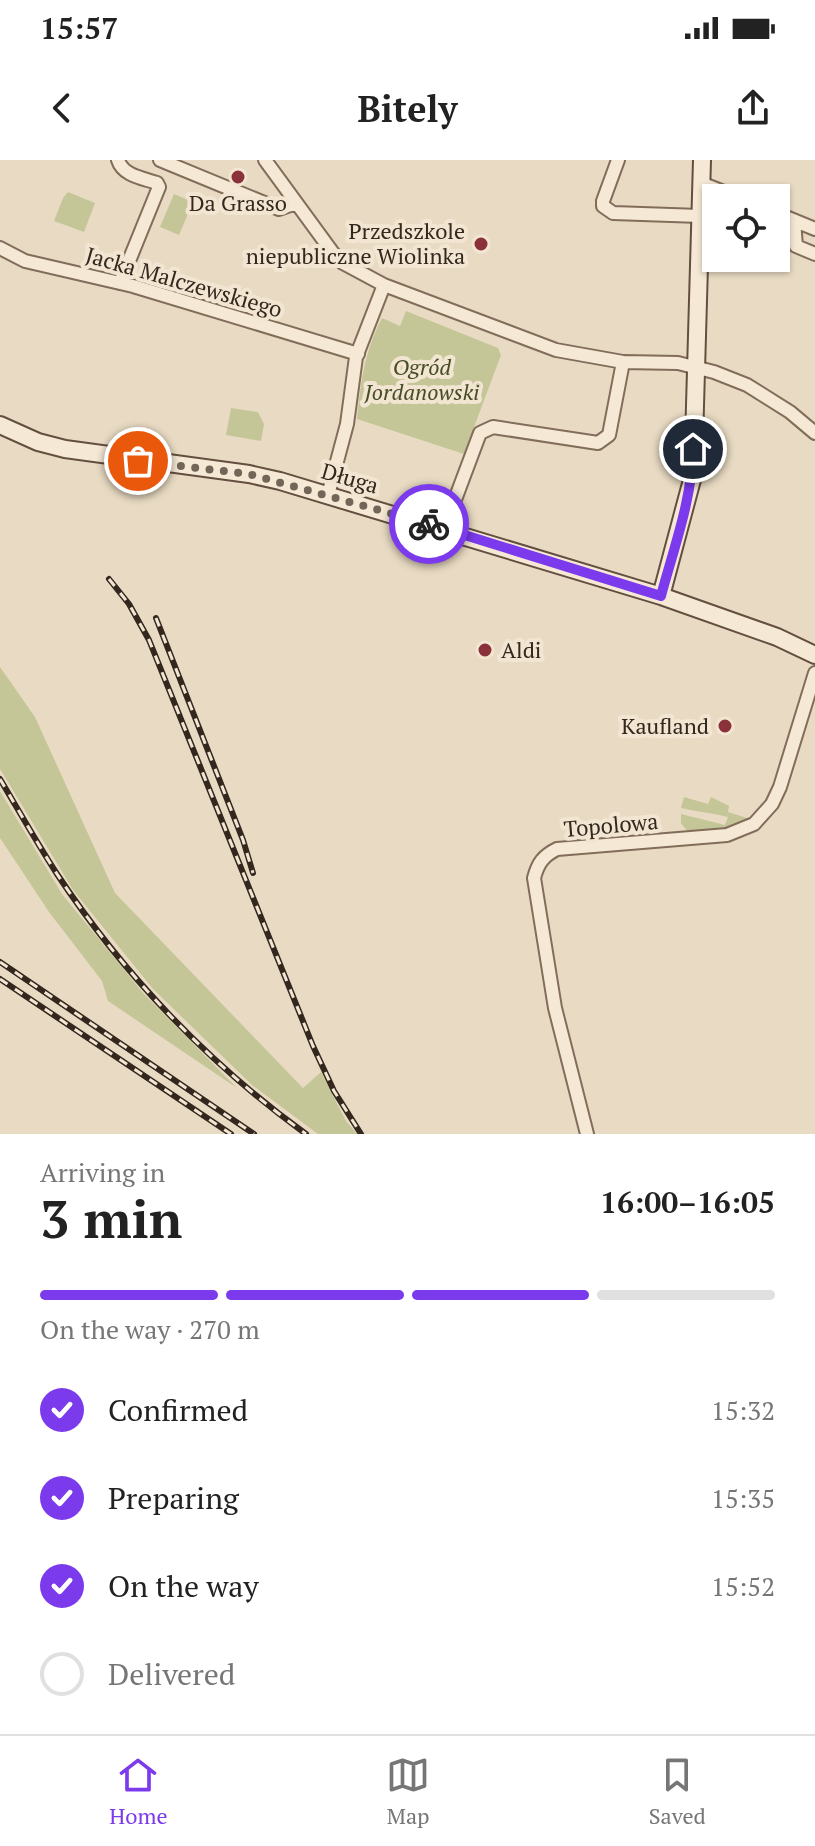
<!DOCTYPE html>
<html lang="en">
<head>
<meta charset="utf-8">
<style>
  body { margin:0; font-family:"PT Serif",serif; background:#f6f6f6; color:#222; height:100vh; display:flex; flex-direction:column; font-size:30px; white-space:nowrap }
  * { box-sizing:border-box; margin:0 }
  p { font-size:26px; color:#767676 }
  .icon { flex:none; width:44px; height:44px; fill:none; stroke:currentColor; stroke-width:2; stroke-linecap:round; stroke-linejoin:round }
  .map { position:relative; height:974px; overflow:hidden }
  .details { display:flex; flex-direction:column; background:#fff; flex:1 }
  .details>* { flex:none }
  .controls { position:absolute; left:702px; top:24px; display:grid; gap:16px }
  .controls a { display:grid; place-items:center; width:88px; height:88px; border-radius:0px; background:#fff; box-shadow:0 2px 6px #0004; font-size:40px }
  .pin { position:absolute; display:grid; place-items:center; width:68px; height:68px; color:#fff; margin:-34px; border:4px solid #fff; border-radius:50%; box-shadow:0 2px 8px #0007 }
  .courier { position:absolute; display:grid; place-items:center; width:80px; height:80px; margin:-40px; border:6px solid #7c3aed; border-radius:50%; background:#fff; color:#222; box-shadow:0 2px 10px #0007 }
  .summary em { font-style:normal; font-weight:800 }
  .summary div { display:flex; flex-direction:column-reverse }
  .summary { display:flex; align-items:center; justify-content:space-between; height:136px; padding:0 40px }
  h1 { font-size:52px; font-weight:800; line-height:60px }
  .bar { display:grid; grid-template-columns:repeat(4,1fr); gap:12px 8px; align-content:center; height:96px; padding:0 40px }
  .bar i { height:10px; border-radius:6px; background:#e0e0e0 }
  .bar .active { background:#7c3aed }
  .bar p { grid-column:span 4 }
  ol { padding:0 40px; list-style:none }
  li { display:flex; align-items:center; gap:24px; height:88px }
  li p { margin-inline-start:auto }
  li .icon { padding:8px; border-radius:50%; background:#7c3aed; color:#fff; stroke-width:4 }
  li:last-child { color:#767676 }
  li i { width:44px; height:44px; border:4px solid #e0e0e0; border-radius:50% }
  .status { display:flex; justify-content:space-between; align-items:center; height:56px; padding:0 40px; background:#fff; direction:ltr }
  .status svg { height:22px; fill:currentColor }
  header { display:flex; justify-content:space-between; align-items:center; height:104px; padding:0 40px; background:#fff; font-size:36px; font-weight:800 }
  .dock { display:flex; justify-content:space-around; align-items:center; height:112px; border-top:2px solid #e0e0e0; background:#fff; font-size:22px; color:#767676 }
  .dock a { display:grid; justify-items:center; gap:4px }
  .dock .active { color:#7c3aed }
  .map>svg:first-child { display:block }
  .green { fill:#c5c698 }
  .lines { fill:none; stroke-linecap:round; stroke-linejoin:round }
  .street-casing { stroke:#826d5b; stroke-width:16 }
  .secondary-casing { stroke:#644e3f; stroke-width:20 }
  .street { stroke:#f5e9d5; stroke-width:12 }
  .secondary { stroke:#f5e9d5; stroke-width:16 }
  .rail-casing { stroke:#33271e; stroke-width:6 }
  .rail { stroke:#f2e6d2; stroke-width:3; stroke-dasharray:9; stroke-linecap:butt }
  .done { stroke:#736658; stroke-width:8; stroke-dasharray:0 14.4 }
  .route { stroke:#7c3aed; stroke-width:10 }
  .poi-dot { fill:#8b313a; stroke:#f2e6d2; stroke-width:3 }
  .labels { text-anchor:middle; stroke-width:8; stroke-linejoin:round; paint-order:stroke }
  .poi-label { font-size:22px; fill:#33271e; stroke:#f2e6d2; text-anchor:end }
  .street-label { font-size:22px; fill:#33271e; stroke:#f2e6d2 }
  .park-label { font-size:22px; font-style:italic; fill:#474e27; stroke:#f2e6d2 }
</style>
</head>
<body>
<div class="status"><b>15:57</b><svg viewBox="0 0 49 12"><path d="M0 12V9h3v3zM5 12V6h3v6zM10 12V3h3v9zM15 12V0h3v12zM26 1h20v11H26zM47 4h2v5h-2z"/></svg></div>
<header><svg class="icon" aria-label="back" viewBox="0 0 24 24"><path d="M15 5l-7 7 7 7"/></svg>Bitely<svg class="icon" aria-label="share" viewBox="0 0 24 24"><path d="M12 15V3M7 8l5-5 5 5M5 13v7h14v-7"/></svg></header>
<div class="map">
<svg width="815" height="974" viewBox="0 0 815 974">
  <rect width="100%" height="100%" fill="#e9dbc3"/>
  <!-- green -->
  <path class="green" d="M68 32 95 43 84 72 54 61 63 38Z
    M174 34 193 42 179 75 160 67Z
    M406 151 498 188 501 195 464 294 357 259C361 221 364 193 382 158L400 166Z
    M231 248 258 252 264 264 261 281 226 275Z
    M0 507 35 557 115 733 303 928 321 912 346 961 357 974H318L252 925 153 829 73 730 0 609Z
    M0 631 62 734 144 834 237 928 108 841 102 821 49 752 0 678Z
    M684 637 708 644 711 637 729 646 728 652 747 658 749 661C731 669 706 676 687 671L681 663V654L725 665 728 657C714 653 697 652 681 648Z"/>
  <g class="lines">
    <defs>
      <path id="street" d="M118 0C123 16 143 18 157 23L159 27 120 123
        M160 0 279 49 296 43
        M265 0 333 93 343 103 384 125 556 190 623 202 678 203 714 212 747 225 790 252 815 273
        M618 0 603 41V46L613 53 700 56
        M701 23 739 38
        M776 53 815 69
        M794 61 796 86 815 94
        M0 88 25 101 133 126 358 194
        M328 335 347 264 356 197 384 125
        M444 369 480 273 493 267 598 283 609 275 623 202
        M587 974 555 848 534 718C538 703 543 696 557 689L727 675 754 664 772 644 780 627 815 513"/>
      <path id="secondary" d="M0 265 38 282 65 289 249 314 280 321 661 436 777 477 815 495
        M661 436 693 316 702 0"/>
    </defs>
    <!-- street casing -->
    <use href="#street" class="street-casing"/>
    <!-- secondary casing -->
    <use href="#secondary" class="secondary-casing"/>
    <!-- street -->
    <use href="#street" class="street"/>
    <!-- secondary -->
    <use href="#secondary" class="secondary"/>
    <defs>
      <path id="rail" d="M109 419 129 444 149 480 313 886 334 931 361 974
        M156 458 243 680 253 713
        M0 619C19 651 37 683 57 714 123 814 209 904 306 974
        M0 802 254 974
        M0 819 231 974"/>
    </defs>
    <!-- rail casing -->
    <use href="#rail" class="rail-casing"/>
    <!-- rail -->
    <use href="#rail" class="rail"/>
  </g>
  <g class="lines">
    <!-- done -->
    <path class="done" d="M138 301 249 314 429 364"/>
    <!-- route -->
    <path class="route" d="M429 364 661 436C674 387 692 340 693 289"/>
  </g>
  <!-- markers -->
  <g class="poi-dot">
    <circle cx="238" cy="17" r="8"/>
    <circle cx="481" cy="84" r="8"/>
    <circle cx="485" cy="490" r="8"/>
    <circle cx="725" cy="566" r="8"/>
  </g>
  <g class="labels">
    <!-- poi labels -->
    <g class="poi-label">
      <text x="238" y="51" text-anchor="middle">Da Grasso</text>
      <text x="465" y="79">Przedszkole<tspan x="465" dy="25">niepubliczne Wiolinka</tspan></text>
      <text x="501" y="498" text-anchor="start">Aldi</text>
      <text x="709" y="574">Kaufland</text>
    </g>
    <!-- street labels -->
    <g class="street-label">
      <text transform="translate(184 122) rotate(16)" y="8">Jacka Malczewskiego</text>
      <text transform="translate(350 318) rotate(16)" y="8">Długa</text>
      <text transform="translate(611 665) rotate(-5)" y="8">Topolowa</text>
    </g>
    <!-- park labels -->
    <g class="park-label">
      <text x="422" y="215">Ogród<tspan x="422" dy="25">Jordanowski</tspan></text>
    </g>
  </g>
</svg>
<div class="controls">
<a><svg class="icon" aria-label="locate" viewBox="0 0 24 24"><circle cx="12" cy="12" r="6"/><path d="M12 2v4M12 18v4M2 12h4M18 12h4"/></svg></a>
</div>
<div class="pin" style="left:138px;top:301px;background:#ea580c"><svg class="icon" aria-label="bag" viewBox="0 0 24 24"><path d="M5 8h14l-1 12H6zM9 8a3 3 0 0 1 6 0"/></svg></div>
<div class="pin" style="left:693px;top:289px;background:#1f2937"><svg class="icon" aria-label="home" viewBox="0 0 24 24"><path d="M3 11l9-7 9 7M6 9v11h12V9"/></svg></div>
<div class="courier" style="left:429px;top:364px"><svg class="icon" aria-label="bike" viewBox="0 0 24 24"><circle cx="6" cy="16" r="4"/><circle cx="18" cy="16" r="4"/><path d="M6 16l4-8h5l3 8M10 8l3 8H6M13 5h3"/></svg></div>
</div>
<section class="details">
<div class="summary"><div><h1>3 min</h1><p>Arriving in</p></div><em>16:00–16:05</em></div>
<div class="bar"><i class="active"></i><i class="active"></i><i class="active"></i><i></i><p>On the way · 270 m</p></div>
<ol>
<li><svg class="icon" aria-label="check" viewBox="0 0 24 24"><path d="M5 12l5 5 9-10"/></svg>Confirmed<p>15:32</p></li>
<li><svg class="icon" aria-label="check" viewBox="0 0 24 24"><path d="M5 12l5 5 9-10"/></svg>Preparing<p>15:35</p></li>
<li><svg class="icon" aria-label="check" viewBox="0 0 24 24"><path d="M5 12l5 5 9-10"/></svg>On the way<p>15:52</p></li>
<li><i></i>Delivered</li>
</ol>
</section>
<nav class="dock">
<a class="active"><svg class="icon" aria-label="home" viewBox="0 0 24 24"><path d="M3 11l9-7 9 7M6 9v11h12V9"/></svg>Home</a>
<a><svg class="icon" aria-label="map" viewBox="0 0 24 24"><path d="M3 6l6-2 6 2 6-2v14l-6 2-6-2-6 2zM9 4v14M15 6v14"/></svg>Map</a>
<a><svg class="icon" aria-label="saved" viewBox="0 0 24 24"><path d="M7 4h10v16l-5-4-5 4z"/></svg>Saved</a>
</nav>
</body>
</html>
